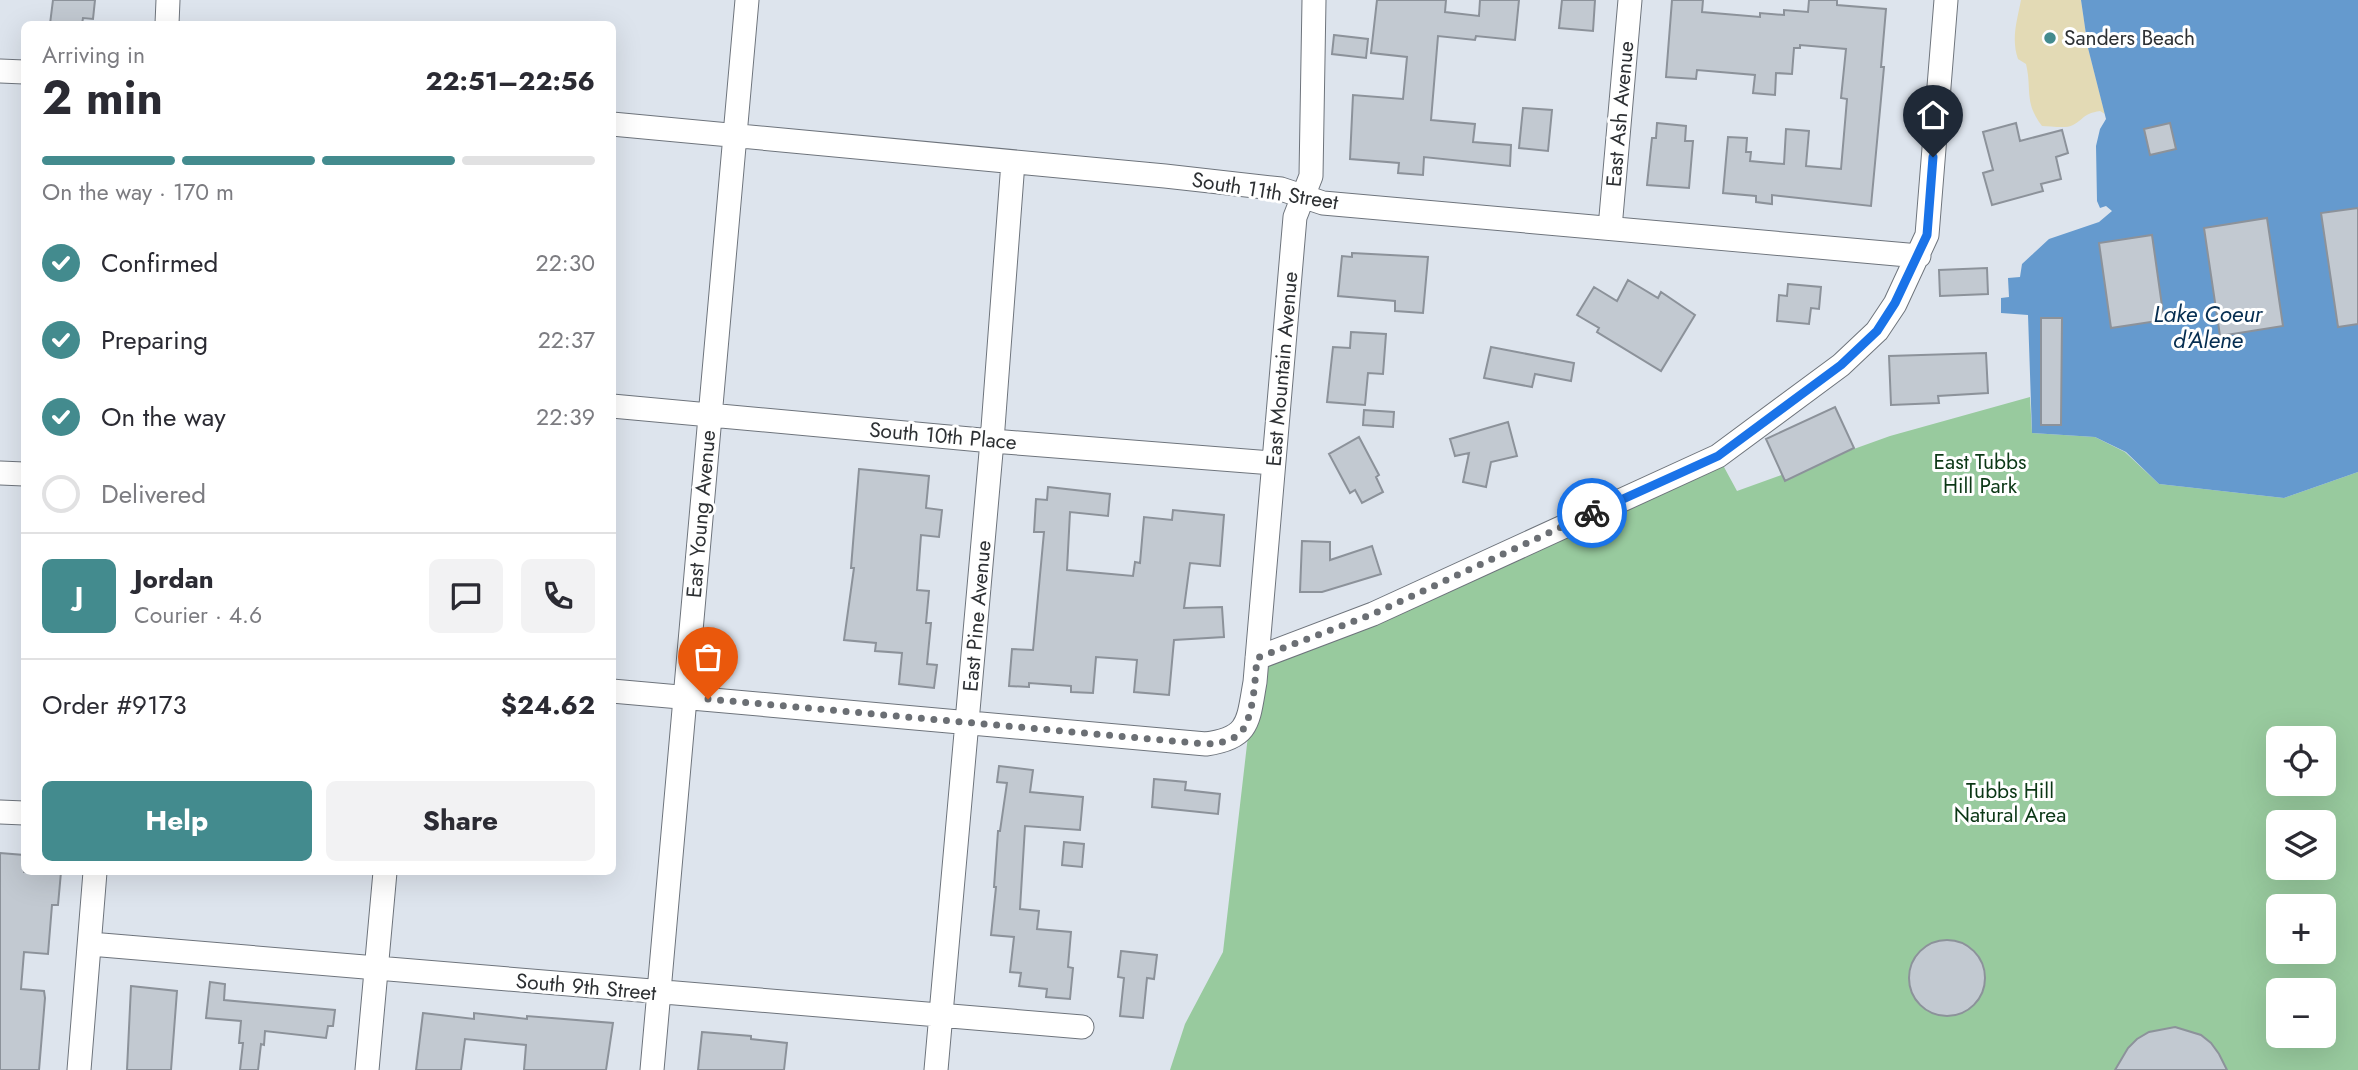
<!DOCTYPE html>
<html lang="en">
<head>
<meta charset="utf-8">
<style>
  body { margin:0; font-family:Jost,sans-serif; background:#f2f2f3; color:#2b2b33; height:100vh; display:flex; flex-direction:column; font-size:26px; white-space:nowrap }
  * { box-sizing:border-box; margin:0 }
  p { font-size:23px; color:#7c7c81 }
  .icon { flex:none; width:38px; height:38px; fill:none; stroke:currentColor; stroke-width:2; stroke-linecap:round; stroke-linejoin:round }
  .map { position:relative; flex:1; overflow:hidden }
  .panel { position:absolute; left:21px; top:21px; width:595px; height:854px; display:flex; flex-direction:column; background:#fff; border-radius:10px; box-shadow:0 7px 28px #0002 }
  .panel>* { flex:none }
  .fabs { position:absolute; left:2266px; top:726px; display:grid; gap:14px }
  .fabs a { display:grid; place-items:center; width:70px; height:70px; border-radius:10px; background:#fff; box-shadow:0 7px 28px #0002; font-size:35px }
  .pin { position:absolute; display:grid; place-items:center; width:60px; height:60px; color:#fff; margin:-72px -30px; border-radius:50% 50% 50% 0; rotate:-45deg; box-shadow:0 0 7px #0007 }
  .pin .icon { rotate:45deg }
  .courier { position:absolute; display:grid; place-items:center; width:70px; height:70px; margin:-35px; border:5px solid #1a73e8; border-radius:50%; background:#fff; color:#222; box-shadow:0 2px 9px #0007 }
  .head em { font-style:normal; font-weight:700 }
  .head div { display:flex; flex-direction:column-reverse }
  .head { display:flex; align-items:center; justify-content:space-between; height:119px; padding:0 21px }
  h1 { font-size:46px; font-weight:700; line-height:52px }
  .bar { display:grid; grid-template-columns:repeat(4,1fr); gap:10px 7px; align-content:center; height:84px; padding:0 21px }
  .bar i { height:9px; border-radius:5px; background:#e1e1e2 }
  .bar .selected { background:#438b8e }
  .bar p { grid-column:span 4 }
  .line { display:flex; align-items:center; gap:18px; padding:0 21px; border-top:2px solid #e1e1e2 }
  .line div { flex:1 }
  .round { display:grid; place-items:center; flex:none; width:74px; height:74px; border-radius:10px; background:#f2f2f3 }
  ol { padding:0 21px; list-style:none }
  li { display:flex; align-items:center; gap:21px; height:77px }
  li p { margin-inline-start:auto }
  li .icon { padding:7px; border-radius:50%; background:#438b8e; color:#fff; stroke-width:4 }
  li:last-child { color:#7c7c81 }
  li i { width:38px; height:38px; border:4px solid #e1e1e2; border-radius:50% }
  .cta { display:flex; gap:14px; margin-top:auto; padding:14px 21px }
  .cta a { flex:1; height:80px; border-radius:10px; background:#438b8e; color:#fff; font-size:28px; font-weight:700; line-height:80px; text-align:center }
  .cta a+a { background:#f2f2f3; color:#2b2b33 }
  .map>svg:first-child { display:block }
  .green { fill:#98ca9e; fill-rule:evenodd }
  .sand { fill:#e3dab5 }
  .water { fill:#659ace }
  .building { fill:#c2c9d1; stroke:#8c929a; stroke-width:2 }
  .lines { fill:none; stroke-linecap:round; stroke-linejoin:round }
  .street-casing { stroke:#6e747c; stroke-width:25 }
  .street { stroke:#fff; stroke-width:23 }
  .done { stroke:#6b6f74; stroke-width:7; stroke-dasharray:0 12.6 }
  .route { stroke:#1a73e8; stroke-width:9 }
  .poi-dot { fill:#438b8e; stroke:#fff; stroke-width:2.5 }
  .labels { text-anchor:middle; stroke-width:6; stroke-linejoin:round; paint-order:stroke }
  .poi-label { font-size:21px; fill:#2d3033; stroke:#fff; text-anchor:start }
  .street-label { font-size:21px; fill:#2d3033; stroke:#fff }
  .park-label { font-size:21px; fill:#0b3715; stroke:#fff }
  .water-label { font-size:23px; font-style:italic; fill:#062e51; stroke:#fff }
</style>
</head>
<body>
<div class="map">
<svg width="2358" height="1070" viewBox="0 0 2358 1070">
  <rect width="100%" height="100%" fill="#dde4ed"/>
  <!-- green -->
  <path class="green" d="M2030 397 2032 433 2095 437 2125 452 2159 484 2284 498 2358 472V1070H1170L1185 1024 1223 952 1257 658 1718 456 1737 491 1890 436ZM2278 738H2324V784H2278ZM2278 822H2324V868H2278ZM2278 906H2324V952H2278ZM2278 990H2324V1036H2278Z"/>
  <!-- sand -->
  <path class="sand" d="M2021 0H2081L2088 48 2105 114 2100 111C2082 114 2086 118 2073 125 2066 129 2051 126 2042 126 2024 103 2032 89 2026 64L2018 59C2011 39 2017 21 2021 0Z"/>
  <!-- water -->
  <path class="water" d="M2081 0H2358V472L2284 498 2159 484 2126 452 2095 437 2032 433 2028 315 2001 313V298L2009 297 2008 278 2020 277 2022 264 2049 239 2099 222 2112 211 2106 206 2100 208 2097 201 2096 146 2100 129 2106 119 2088 48Z"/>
  <!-- building -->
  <path class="building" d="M53 0H95L93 19 83 18 82 24H50Z
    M1377 0H1446L1445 12 1479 16 1480 0H1519L1515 40 1476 36 1475 40 1438 36 1431 120 1475 124 1473 142 1511 145 1510 166 1424 157 1423 175 1398 173 1399 163 1350 159 1353 95 1403 99 1407 57 1371 53Z
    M1562 0H1595L1593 31 1559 28Z
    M1672 0H1703L1702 12 1760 17V13L1784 15V10L1808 12 1809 0H1837V5L1886 9 1881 67H1884L1871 206 1772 195V204L1756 202V196L1723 193 1728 137 1747 138 1746 152H1751L1750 161 1784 164 1786 129 1809 131 1806 166 1841 169 1847 99 1841 98 1846 49 1800 45V48H1794L1792 74 1776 73 1775 95 1753 93 1755 75 1697 70 1696 79 1666 77Z
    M1334 35 1368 39 1366 58 1332 54Z
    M1523 108 1552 110 1548 151 1519 148Z
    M1657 123 1686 126 1685 141H1693L1689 188 1647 185 1652 138H1656Z
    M2016 123 2020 141 2062 130 2068 153 2056 157 2061 179 2041 184 2043 191 1992 205 1983 173 1993 170 1983 132Z
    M2170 123 2176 149 2150 155 2144 129Z
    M2358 208V324L2338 327 2321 213Z
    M2267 218 2283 326 2220 336 2204 228Z
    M2152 235 2164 320 2111 328 2099 243Z
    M1352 253 1428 257 1423 313 1395 311V301L1338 296 1342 256 1352 257Z
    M1987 268 1988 294 1940 296 1939 270Z
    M1628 280 1658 298 1661 292 1695 315 1661 371 1597 332 1599 328 1577 315 1594 287 1617 301Z
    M1788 284 1821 287 1819 309 1811 308 1809 324 1777 321 1779 295 1787 296Z
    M2041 318H2062L2061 425H2041Z
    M1351 332 1386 334 1383 374 1368 373 1365 405 1327 402 1333 347 1350 348Z
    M1491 347 1574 363 1571 381 1535 374 1532 387 1484 378Z
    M1986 353 1988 393 1938 396 1939 403 1891 405 1889 356Z
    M1835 407 1854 448 1785 481 1766 439Z
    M1364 410 1394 412 1393 427 1363 425Z
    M1508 422 1517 456 1491 462 1486 487 1463 482 1469 453 1455 456 1450 439Z
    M1359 437 1379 475 1376 477 1383 492 1362 503 1355 490 1350 493 1329 454Z
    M859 469 929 476 926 508 942 510 939 537 921 535 917 590 929 591 926 623H931L927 664 937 665 934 688 899 684 902 653 875 651 876 643 844 640 854 568H851Z
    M1048 487 1110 494 1108 516 1070 512 1067 570 1133 576 1135 562 1140 563 1144 517 1172 520 1173 510 1224 515 1220 566 1190 563 1184 608 1222 607 1224 637 1174 640 1169 695 1134 692 1137 660 1096 657 1093 693 1071 692V686L1029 683V687L1009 686 1012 649 1033 650 1044 532H1034L1036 499 1047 500Z
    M1302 541 1330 542V560L1372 546 1381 574 1322 592H1300Z
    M999 766 1033 770 1030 792 1083 797 1080 830 1025 826 1020 909 1039 911 1037 929 1071 932 1068 967 1073 968 1070 999 1046 997 1047 989 1019 986 1021 973 1010 972 1014 937 991 935 996 887H994L998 831H1000L1007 783 997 782Z
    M1154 779 1186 782 1185 790 1220 794 1218 814 1152 807Z
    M1064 842 1084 844 1082 867 1062 865Z
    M0 853 24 855V872H61L58 905H52L48 954 24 952 21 989 44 991 45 998 39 1070H0Z
    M1909 978a38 38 0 1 1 76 0a38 38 0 1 1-76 0Z
    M1121 951 1157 955 1154 979 1147 978 1143 1018 1120 1016 1124 978 1118 977Z
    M210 982 225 984 224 1000 335 1010 333 1026H328L326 1038 265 1031 264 1045 261 1044 258 1070H240L243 1043H239L241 1021 206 1018Z
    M131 986 177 991 171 1070H127Z
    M423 1013 474 1019V1013L527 1019V1016L613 1023 606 1070H524L526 1045 465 1039 461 1070H416Z
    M2175 1027 2201 1035 2211 1043 2219 1054 2227 1070H2115L2128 1048 2137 1039 2149 1032Z
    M702 1032 751 1036V1039L787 1043 784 1070H698Z"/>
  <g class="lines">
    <defs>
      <path id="street" d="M167 24 168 0
        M0 71 24 72
        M612 124 1165 176 1281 189 1323 203 1919 256
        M1610 228 1630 0
        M612 406 992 441 1273 463
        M0 473 24 474
        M1257 658 1373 614 1718 456 1841 365 1877 331 1895 304 1927 235 1946 0
        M612 691 1206 744C1250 738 1248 721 1255 682L1295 217 1311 176 1314 0
        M0 812 24 813
        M90 944 1082 1027
        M79 1070 95 872
        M367 1070 385 872
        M652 1070 747 0
        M936 1070 992 441 1013 162"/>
    </defs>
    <!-- street casing -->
    <use href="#street" class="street-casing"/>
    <!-- street -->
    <use href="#street" class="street"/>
  </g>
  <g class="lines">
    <!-- done -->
    <path class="done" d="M708 699 1206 744C1218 743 1229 742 1238 735 1254 723 1255 677 1257 658L1373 614 1592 513"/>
    <!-- route -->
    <path class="route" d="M1592 513 1718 456 1841 365 1877 331 1895 303 1927 235 1933 157"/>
  </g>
  <!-- markers -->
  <circle class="poi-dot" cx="2050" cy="38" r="7"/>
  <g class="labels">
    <!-- poi labels -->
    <g class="poi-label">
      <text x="2064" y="45">Sanders Beach</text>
    </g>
    <!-- street labels -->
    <g class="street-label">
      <text transform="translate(1620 114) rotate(-85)" y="7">East Ash Avenue</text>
      <text transform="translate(1265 191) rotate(9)" y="7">South 11th Street</text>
      <text transform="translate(1282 369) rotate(-85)" y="7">East Mountain Avenue</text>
      <text transform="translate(943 436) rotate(5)" y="7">South 10th Place</text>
      <text transform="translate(701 514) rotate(-85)" y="7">East Young Avenue</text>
      <text transform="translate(977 616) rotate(-85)" y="7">East Pine Avenue</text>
      <text transform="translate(586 987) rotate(5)" y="7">South 9th Street</text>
    </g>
    <!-- park labels -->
    <g class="park-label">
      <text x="1980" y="469">East Tubbs<tspan x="1980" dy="24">Hill Park</tspan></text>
      <text x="2010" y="798">Tubbs Hill<tspan x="2010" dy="24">Natural Area</tspan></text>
    </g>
    <!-- water labels -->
    <g class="water-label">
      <text x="2208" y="322">Lake Coeur<tspan x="2208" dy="26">d'Alene</tspan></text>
    </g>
  </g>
</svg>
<div class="fabs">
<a><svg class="icon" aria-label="locate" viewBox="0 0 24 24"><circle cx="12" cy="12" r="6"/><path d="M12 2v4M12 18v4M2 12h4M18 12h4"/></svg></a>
<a><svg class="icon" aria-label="layers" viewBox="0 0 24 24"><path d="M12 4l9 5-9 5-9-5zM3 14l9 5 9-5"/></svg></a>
<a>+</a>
<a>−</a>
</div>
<div class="pin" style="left:708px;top:699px;background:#ea580c"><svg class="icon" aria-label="bag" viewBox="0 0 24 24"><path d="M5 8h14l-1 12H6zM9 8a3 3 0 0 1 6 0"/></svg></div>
<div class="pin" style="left:1933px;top:157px;background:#1f2937"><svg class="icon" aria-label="home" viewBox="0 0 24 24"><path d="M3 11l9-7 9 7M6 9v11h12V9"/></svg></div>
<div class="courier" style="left:1592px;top:513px"><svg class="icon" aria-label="bike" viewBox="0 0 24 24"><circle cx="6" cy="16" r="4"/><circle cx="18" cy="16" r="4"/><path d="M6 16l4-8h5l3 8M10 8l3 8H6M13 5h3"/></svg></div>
<section class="panel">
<div class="head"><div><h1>2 min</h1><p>Arriving in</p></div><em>22:51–22:56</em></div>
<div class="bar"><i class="selected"></i><i class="selected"></i><i class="selected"></i><i></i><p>On the way · 170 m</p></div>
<ol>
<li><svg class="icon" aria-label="check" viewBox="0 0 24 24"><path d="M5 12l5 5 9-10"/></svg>Confirmed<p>22:30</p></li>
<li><svg class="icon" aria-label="check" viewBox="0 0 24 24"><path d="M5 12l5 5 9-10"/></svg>Preparing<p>22:37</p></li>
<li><svg class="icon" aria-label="check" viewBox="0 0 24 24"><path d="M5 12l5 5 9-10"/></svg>On the way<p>22:39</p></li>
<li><i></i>Delivered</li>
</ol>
<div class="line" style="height:126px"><b class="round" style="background:#438b8e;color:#fff">J</b><div><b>Jordan</b><p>Courier · 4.6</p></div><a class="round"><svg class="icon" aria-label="chat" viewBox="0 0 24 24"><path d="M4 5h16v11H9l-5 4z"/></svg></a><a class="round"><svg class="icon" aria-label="phone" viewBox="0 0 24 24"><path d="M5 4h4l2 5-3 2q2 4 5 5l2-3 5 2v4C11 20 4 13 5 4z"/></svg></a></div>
<div class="line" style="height:91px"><div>Order #9173</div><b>$24.62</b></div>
<div class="cta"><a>Help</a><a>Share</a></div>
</section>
</div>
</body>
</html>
